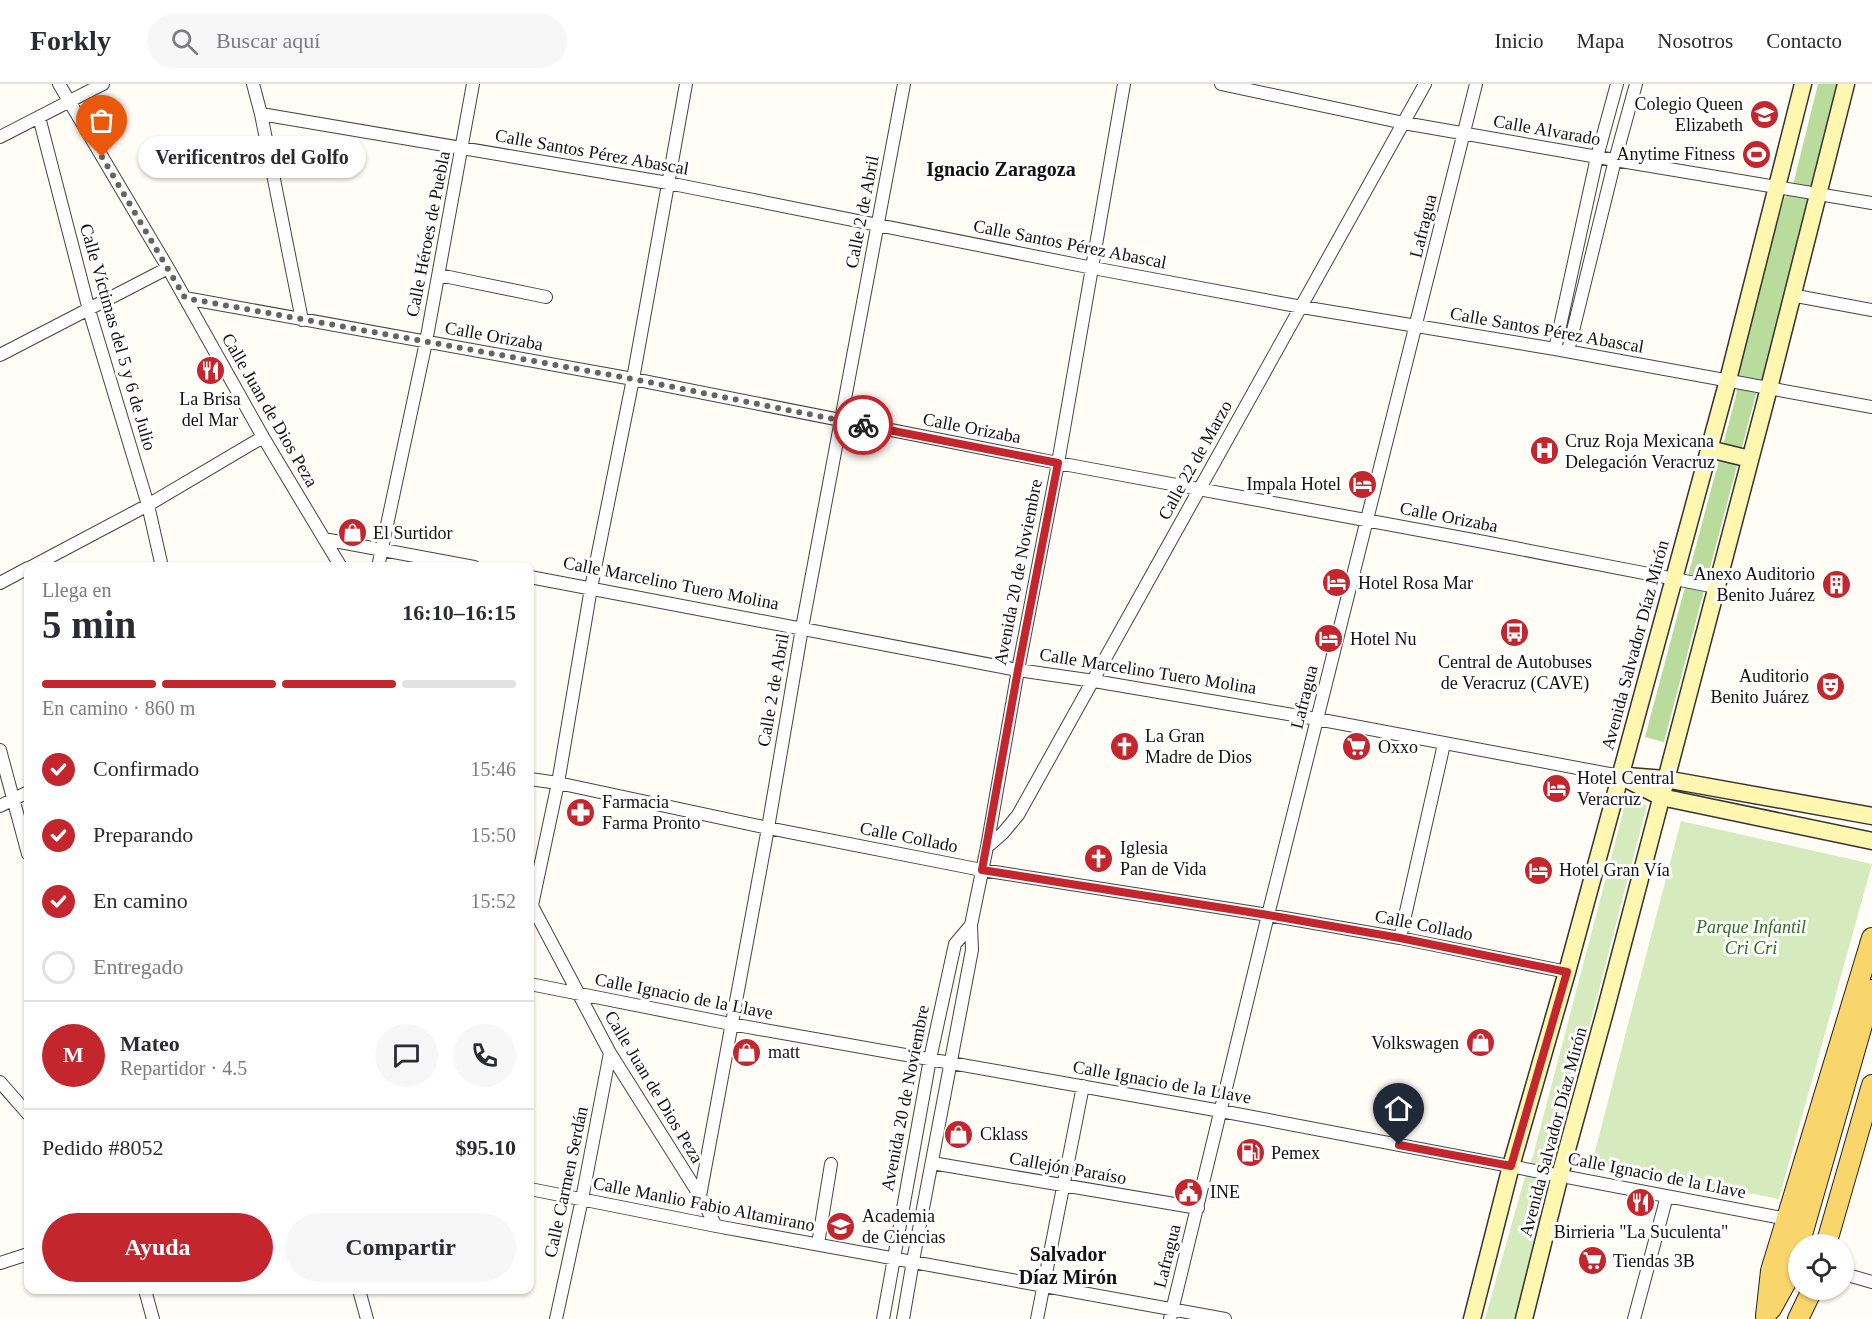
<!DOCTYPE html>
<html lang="es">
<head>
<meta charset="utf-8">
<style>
  body { margin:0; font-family:"Times New Roman",serif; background:#f7f7f7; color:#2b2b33; height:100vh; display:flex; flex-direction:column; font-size:22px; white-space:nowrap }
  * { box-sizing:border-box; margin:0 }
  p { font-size:20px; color:#7c7c81 }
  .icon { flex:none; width:33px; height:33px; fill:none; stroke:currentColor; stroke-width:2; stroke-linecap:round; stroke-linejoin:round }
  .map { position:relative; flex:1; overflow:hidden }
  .panel { position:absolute; left:24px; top:478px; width:510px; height:732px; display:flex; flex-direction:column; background:#fff; border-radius:12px; box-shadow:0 2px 4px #0004 }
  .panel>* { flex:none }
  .fabs { position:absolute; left:1788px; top:1150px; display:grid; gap:12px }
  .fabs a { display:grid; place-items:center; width:66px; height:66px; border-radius:50%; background:#fff; box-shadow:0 2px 4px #0004; font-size:30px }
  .pin { position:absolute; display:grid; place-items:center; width:51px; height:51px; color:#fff; margin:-62px -26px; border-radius:50% 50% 50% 0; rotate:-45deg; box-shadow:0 0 6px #0007 }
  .pin .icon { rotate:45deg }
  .courier { position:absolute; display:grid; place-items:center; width:60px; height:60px; margin:-30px; border:4px solid #c4262e; border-radius:50%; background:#fff; color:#222; box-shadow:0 2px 8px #0007 }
  .bubble { position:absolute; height:42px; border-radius:21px; background:#fff; box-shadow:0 2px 4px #0004; font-size:20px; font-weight:600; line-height:42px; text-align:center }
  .head em { font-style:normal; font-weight:600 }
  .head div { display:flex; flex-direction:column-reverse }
  .head { display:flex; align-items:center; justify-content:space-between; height:102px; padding:0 18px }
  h1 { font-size:39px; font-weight:600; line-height:45px }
  .bar { display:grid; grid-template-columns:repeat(4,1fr); gap:9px 6px; align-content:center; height:72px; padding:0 18px }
  .bar i { height:8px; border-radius:4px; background:#e1e1e2 }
  .bar .on { background:#c4262e }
  .bar p { grid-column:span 4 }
  .line { display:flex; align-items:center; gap:15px; padding:0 18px; border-top:2px solid #e1e1e2 }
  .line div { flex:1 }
  .round { display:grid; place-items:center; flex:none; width:63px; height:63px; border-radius:32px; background:#f7f7f7 }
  ol { padding:0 18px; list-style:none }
  li { display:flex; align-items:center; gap:18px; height:66px }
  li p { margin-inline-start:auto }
  li .icon { padding:6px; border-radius:50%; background:#c4262e; color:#fff; stroke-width:4 }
  li:last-child { color:#7c7c81 }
  li i { width:33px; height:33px; border:3px solid #e1e1e2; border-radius:50% }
  .button { display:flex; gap:12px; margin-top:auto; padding:12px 18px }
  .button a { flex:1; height:69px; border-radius:36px; background:#c4262e; color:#fff; font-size:24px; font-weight:600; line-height:69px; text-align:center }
  .button a+a { background:#f7f7f7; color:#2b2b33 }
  header { display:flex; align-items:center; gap:36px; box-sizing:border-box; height:84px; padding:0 30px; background:#fff; border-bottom:2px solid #e1e1e2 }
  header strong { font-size:28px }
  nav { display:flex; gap:33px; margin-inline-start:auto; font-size:21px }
  .search { width:420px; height:54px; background:#f7f7f7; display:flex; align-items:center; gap:15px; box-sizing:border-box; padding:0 21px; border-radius:33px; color:#7c7c81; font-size:22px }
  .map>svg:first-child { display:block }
  .green { fill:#d5ebbd }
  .forest { fill:#b9dc9c }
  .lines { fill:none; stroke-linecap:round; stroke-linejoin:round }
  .minor-casing { stroke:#444; stroke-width:14 }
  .secondary-casing { stroke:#333; stroke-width:19 }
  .primary-casing { stroke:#222; stroke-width:22 }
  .minor { stroke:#fff; stroke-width:12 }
  .secondary { stroke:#fff6b0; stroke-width:16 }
  .primary { stroke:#f9d66b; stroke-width:20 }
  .done { stroke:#646461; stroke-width:6; stroke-dasharray:0 10.8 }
  .route { stroke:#c4262e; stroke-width:8 }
  .labels { text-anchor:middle; stroke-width:6; stroke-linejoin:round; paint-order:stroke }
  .poi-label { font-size:18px; fill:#111; stroke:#fff; text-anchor:start }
  .street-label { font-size:18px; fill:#111; stroke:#fff }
  .park-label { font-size:18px; font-style:italic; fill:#2f6b1f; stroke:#fff }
  .neighbourhood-label { font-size:20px; font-weight:bold; fill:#111; stroke:#fff }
</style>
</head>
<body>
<header>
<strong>Forkly</strong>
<div class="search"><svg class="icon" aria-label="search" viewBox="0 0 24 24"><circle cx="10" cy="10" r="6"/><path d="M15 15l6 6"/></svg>Buscar aquí</div>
<nav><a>Inicio</a><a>Mapa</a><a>Nosotros</a><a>Contacto</a></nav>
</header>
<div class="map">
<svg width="1872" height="1235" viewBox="0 0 1872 1235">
  <rect width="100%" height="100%" fill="#fffdf5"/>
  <!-- green -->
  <path class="green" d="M1626 717 1647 721 1549 1098 1517 1235H1485L1525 1093 1533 1072Z
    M1681 737 1872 780 1779 1115 1592 1079Z"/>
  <!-- forest -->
  <path class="forest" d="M1818 0H1839L1770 285 1756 310 1664 658 1645 653 1736 312 1740 278 1784 115 1794 97Z"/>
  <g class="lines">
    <defs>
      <path id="minor" d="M59 0 168 184 263 353 341 483
        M253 0 261 30 302 236
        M1221 0 1404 39 1615 76 1872 119
        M261 30 668 99 1093 184 1302 223 1555 265 1872 323
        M39 33 89 226 148 421 162 483
        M0 53 103 0
        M439 191 546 213
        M1791 211 1872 226
        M185 214 633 295 1058 379 1484 458 1716 503
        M1555 265 1597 73 1617 0
        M1568 267 1615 76 1636 0
        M0 271 168 184
        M324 455 474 483
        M31 483 148 421 263 353
        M378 483 426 258 473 0
        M530 493 1018 586 1094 597 1317 635 1620 692
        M0 499 28 484
        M0 666 28 770
        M530 695 558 699 768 744 982 786 1268 831 1400 854 1567 888
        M0 722 28 708
        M987 763 1003 749 1018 731 1425 0
        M530 818 610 969 700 1112 716 1142
        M530 823 532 821 558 699 591 504 633 295 686 0
        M1400 854 1444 660
        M530 900 731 940 1221 1027 1787 1135
        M0 998 28 1030
        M932 1079 1198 1124
        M530 1105 716 1142 1225 1235
        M700 1112 768 744 802 544 904 0
        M818 1160 831 1080
        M0 1179 28 1170
        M1844 1190 1872 1198
        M145 1206 153 1235
        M359 1206 367 1235
        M556 1235 582 1115 610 969
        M883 1235 930 975 955 860 971 841
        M903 1235 913 1177 972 866 971 841 987 763 1018 586 1058 379 1124 0
        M1037 1235 1083 1002
        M1170 1235 1268 831 1476 0
        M1634 1235 1667 1112"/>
      <path id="secondary" d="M1709 365 1750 375
        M1620 692 1661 713 1872 757
        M1627 692 1665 695 1872 732
        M1472 1235 1511 1082 1567 888 1728 296 1803 0
        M1524 1235 1560 1091 1606 924 1769 304 1846 0"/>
      <path id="primary" d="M1799 1161 1872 906
        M1826 1161 1872 1001
        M1771 1225 1791 1189 1798 1164
        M1766 1232 1771 1187 1872 854
        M1798 1235 1812 1206"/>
    </defs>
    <!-- minor casing -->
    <use href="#minor" class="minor-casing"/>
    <!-- secondary casing -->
    <use href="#secondary" class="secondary-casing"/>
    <!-- primary casing -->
    <use href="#primary" class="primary-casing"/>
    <!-- minor -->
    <use href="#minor" class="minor"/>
    <!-- secondary -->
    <use href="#secondary" class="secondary"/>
    <!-- primary -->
    <use href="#primary" class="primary"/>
  </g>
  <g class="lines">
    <!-- done -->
    <path class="done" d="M102 73 185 214 633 295 863 341"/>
    <!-- route -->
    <path class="route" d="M863 341 1058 379 1018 586 982 786 1268 831 1400 854 1567 888 1511 1082 1399 1061"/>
  </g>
  <!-- icons -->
  <defs>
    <symbol id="school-disc" viewBox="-11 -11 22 22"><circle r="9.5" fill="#c4262e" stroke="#fff"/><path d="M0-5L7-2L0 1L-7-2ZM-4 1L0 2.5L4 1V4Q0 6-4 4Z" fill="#fff"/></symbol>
    <symbol id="stadium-disc" viewBox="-11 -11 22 22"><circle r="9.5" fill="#c4262e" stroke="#fff"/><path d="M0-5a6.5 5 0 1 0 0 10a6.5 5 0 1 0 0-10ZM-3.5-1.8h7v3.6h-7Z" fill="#fff"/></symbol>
    <symbol id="restaurant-disc" viewBox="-11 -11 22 22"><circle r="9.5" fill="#c4262e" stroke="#fff"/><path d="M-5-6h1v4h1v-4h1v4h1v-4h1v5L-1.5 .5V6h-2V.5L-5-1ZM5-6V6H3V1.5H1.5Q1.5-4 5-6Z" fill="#fff"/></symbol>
    <symbol id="hospital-disc" viewBox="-11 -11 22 22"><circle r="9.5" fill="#c4262e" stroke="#fff"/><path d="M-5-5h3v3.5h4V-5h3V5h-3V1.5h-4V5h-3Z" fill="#fff"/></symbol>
    <symbol id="hotel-disc" viewBox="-11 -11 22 22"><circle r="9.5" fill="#c4262e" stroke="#fff"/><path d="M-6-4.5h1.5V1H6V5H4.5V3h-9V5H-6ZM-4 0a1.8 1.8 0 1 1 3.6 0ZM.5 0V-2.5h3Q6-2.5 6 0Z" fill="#fff"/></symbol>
    <symbol id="shop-disc" viewBox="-11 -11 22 22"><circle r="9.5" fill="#c4262e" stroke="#fff"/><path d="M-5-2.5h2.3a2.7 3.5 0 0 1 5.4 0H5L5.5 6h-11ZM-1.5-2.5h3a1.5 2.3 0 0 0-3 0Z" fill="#fff"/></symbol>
    <symbol id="building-disc" viewBox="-11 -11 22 22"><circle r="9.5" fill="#c4262e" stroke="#fff"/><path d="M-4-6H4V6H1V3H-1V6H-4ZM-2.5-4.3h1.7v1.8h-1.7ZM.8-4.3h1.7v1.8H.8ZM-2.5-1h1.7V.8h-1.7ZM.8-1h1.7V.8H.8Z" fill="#fff"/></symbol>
    <symbol id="bus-disc" viewBox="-11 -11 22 22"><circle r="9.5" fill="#c4262e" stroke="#fff"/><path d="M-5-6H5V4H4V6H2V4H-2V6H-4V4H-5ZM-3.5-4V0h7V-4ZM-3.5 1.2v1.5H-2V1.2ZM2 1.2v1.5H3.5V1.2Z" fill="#fff"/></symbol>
    <symbol id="theatre-disc" viewBox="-11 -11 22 22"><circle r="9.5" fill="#c4262e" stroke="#fff"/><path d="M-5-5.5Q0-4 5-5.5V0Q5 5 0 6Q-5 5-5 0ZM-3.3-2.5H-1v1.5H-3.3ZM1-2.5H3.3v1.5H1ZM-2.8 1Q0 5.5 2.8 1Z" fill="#fff"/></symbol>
    <symbol id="church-disc" viewBox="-11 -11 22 22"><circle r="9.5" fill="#c4262e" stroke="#fff"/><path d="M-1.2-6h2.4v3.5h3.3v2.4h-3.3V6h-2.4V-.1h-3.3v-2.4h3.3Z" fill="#fff"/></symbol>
    <symbol id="supermarket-disc" viewBox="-11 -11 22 22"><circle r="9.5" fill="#c4262e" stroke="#fff"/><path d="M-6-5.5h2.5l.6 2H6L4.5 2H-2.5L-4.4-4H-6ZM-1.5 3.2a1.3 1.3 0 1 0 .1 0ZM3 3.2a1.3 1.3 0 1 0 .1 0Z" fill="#fff"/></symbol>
    <symbol id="pharmacy-disc" viewBox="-11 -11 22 22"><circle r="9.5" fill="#c4262e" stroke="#fff"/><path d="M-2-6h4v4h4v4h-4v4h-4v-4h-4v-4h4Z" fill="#fff"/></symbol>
    <symbol id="fuel-disc" viewBox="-11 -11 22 22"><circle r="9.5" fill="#c4262e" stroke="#fff"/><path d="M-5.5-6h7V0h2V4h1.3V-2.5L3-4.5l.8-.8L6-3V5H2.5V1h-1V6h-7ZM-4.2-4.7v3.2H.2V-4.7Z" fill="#fff"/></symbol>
    <symbol id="civic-disc" viewBox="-11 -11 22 22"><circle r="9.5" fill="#c4262e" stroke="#fff"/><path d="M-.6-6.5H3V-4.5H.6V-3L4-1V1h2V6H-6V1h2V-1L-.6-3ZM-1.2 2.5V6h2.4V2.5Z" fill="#fff"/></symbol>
  </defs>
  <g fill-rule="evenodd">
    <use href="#school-disc" x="1748" y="14" width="33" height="33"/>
    <use href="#stadium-disc" x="1740" y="54" width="33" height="33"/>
    <use href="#restaurant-disc" x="194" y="270" width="33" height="33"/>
    <use href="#hospital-disc" x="1528" y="350" width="33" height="33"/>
    <use href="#hotel-disc" x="1346" y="384" width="33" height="33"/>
    <use href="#shop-disc" x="336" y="432" width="33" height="33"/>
    <use href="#hotel-disc" x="1320" y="482" width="33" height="33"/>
    <use href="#building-disc" x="1820" y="484" width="33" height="33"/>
    <use href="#bus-disc" x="1498" y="532" width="33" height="33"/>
    <use href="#hotel-disc" x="1312" y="538" width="33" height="33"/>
    <use href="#theatre-disc" x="1814" y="586" width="33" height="33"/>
    <use href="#church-disc" x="1108" y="646" width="33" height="33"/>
    <use href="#supermarket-disc" x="1340" y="646" width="33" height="33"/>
    <use href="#hotel-disc" x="1540" y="688" width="33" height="33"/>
    <use href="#pharmacy-disc" x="564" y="712" width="33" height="33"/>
    <use href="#church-disc" x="1082" y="758" width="33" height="33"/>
    <use href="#hotel-disc" x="1522" y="770" width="33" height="33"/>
    <use href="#shop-disc" x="1464" y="942" width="33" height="33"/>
    <use href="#shop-disc" x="730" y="952" width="33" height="33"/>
    <use href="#shop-disc" x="942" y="1034" width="33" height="33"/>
    <use href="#fuel-disc" x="1234" y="1052" width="33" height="33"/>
    <use href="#civic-disc" x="1172" y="1092" width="33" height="33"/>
    <use href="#restaurant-disc" x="1624" y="1102" width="33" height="33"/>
    <use href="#school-disc" x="824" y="1126" width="33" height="33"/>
    <use href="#supermarket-disc" x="1576" y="1160" width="33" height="33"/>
  </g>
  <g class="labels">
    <!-- poi labels -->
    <g class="poi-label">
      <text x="1743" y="26" text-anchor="end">Colegio Queen<tspan x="1743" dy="21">Elizabeth</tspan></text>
      <text x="1735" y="76" text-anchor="end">Anytime Fitness</text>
      <text x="210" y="321" text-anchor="middle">La Brisa<tspan x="210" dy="21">del Mar</tspan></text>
      <text x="1565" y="363">Cruz Roja Mexicana<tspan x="1565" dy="21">Delegación Veracruz</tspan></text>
      <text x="1341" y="406" text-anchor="end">Impala Hotel</text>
      <text x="373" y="455">El Surtidor</text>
      <text x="1815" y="496" text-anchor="end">Anexo Auditorio<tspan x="1815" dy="21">Benito Juárez</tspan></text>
      <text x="1358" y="505">Hotel Rosa Mar</text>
      <text x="1350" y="561">Hotel Nu</text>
      <text x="1515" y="584" text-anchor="middle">Central de Autobuses<tspan x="1515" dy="21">de Veracruz (CAVE)</tspan></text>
      <text x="1809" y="598" text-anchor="end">Auditorio<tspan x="1809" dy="21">Benito Juárez</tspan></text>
      <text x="1145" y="658">La Gran<tspan x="1145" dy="21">Madre de Dios</tspan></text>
      <text x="1378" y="669">Oxxo</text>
      <text x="1577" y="700">Hotel Central<tspan x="1577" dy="21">Veracruz</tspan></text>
      <text x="602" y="724">Farmacia<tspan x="602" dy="21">Farma Pronto</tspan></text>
      <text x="1120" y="770">Iglesia<tspan x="1120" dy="21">Pan de Vida</tspan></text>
      <text x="1559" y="792">Hotel Gran Vía</text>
      <text x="1459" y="965" text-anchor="end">Volkswagen</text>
      <text x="768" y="974">matt</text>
      <text x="980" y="1056">Cklass</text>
      <text x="1271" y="1075">Pemex</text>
      <text x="1210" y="1114">INE</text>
      <text x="862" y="1138">Academia<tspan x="862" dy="21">de Ciencias</tspan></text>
      <text x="1641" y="1154" text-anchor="middle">Birrieria "La Suculenta"</text>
      <text x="1613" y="1183">Tiendas 3B</text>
    </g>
    <!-- street labels -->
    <g class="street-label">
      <text transform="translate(1547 46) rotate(10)" y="6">Calle Alvarado</text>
      <text transform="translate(592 68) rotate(10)" y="6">Calle Santos Pérez Abascal</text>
      <text transform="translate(862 128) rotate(-79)" y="6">Calle 2 de Abril</text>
      <text transform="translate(1423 142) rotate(-76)" y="6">Lafragua</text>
      <text transform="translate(428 150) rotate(-79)" y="6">Calle Héroes de Puebla</text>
      <text transform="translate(1070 160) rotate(11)" y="6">Calle Santos Pérez Abascal</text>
      <text transform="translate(1547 246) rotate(10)" y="6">Calle Santos Pérez Abascal</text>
      <text transform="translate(494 252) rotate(10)" y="6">Calle Orizaba</text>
      <text transform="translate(118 253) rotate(74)" y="6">Calle Víctimas del 5 y 6 de Julio</text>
      <text transform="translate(270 326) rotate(60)" y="6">Calle Juan de Dios Peza</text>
      <text transform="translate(972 344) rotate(11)" y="6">Calle Orizaba</text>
      <text transform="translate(1195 376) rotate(-61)" y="6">Calle 22 de Marzo</text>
      <text transform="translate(1449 433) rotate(11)" y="6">Calle Orizaba</text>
      <text transform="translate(1018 488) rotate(-79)" y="6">Avenida 20 de Noviembre</text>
      <text transform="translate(671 499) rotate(11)" y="6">Calle Marcelino Tuero Molina</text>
      <text transform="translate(1635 561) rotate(-75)" y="6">Avenida Salvador Díaz Mirón</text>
      <text transform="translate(1148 587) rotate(9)" y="6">Calle Marcelino Tuero Molina</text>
      <text transform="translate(773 606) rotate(-80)" y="6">Calle 2 de Abril</text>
      <text transform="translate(1304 613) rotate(-76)" y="6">Lafragua</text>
      <text transform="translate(909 753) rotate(11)" y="6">Calle Collado</text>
      <text transform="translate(1424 841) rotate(11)" y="6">Calle Collado</text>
      <text transform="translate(684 912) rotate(11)" y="6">Calle Ignacio de la Llave</text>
      <text transform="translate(1162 998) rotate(10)" y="6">Calle Ignacio de la Llave</text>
      <text transform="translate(654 1003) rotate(59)" y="6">Calle Juan de Dios Peza</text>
      <text transform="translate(905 1014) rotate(-79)" y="6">Avenida 20 de Noviembre</text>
      <text transform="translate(1553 1048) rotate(-75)" y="6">Avenida Salvador Díaz Mirón</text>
      <text transform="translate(1068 1084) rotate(10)" y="6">Callejón Paraíso</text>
      <text transform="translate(1657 1091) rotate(11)" y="6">Calle Ignacio de la Llave</text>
      <text transform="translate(566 1098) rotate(-78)" y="6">Calle Carmen Serdán</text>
      <text transform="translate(704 1120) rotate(11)" y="6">Calle Manlio Fabio Altamirano</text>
      <text transform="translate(1167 1172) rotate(-76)" y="6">Lafragua</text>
    </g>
    <!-- park labels -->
    <g class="park-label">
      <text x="1751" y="849">Parque Infantil<tspan x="1751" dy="21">Cri Cri</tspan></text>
    </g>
    <!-- neighbourhood labels -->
    <g class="neighbourhood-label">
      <text x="1001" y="92">Ignacio Zaragoza</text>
      <text x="1068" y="1177">Salvador<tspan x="1068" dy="23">Díaz Mirón</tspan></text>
    </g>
  </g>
</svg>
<div class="fabs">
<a><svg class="icon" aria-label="locate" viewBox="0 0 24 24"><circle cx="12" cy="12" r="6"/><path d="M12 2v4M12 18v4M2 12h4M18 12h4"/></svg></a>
</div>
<div class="pin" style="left:102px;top:73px;background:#ea580c"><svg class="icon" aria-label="bag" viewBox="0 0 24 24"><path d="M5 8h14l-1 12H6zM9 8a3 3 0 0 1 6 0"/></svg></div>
<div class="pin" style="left:1399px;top:1061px;background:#1f2937"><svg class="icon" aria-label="home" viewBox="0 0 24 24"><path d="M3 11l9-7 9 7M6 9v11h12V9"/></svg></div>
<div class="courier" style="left:863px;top:341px"><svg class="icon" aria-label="bike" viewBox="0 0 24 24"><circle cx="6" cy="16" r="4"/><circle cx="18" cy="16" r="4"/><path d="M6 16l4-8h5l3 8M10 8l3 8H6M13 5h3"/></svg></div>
<div class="bubble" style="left:138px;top:52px;width:228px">Verificentros del Golfo</div>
<section class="panel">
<div class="head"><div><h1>5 min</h1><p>Llega en</p></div><em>16:10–16:15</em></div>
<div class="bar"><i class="on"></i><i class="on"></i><i class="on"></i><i></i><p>En camino · 860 m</p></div>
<ol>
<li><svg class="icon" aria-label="check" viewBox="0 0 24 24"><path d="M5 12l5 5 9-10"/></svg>Confirmado<p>15:46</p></li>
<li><svg class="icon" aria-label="check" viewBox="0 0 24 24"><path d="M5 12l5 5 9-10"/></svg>Preparando<p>15:50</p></li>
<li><svg class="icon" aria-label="check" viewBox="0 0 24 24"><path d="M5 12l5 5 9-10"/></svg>En camino<p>15:52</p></li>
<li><i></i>Entregado</li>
</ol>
<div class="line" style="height:108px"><b class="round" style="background:#c4262e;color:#fff">M</b><div><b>Mateo</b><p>Repartidor · 4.5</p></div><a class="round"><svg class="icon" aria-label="chat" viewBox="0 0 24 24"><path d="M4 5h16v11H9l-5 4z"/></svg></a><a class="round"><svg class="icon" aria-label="phone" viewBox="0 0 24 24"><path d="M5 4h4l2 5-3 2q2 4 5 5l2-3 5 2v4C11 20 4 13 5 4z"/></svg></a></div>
<div class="line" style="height:78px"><div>Pedido #8052</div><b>$95.10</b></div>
<div class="button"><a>Ayuda</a><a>Compartir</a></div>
</section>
</div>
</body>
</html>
